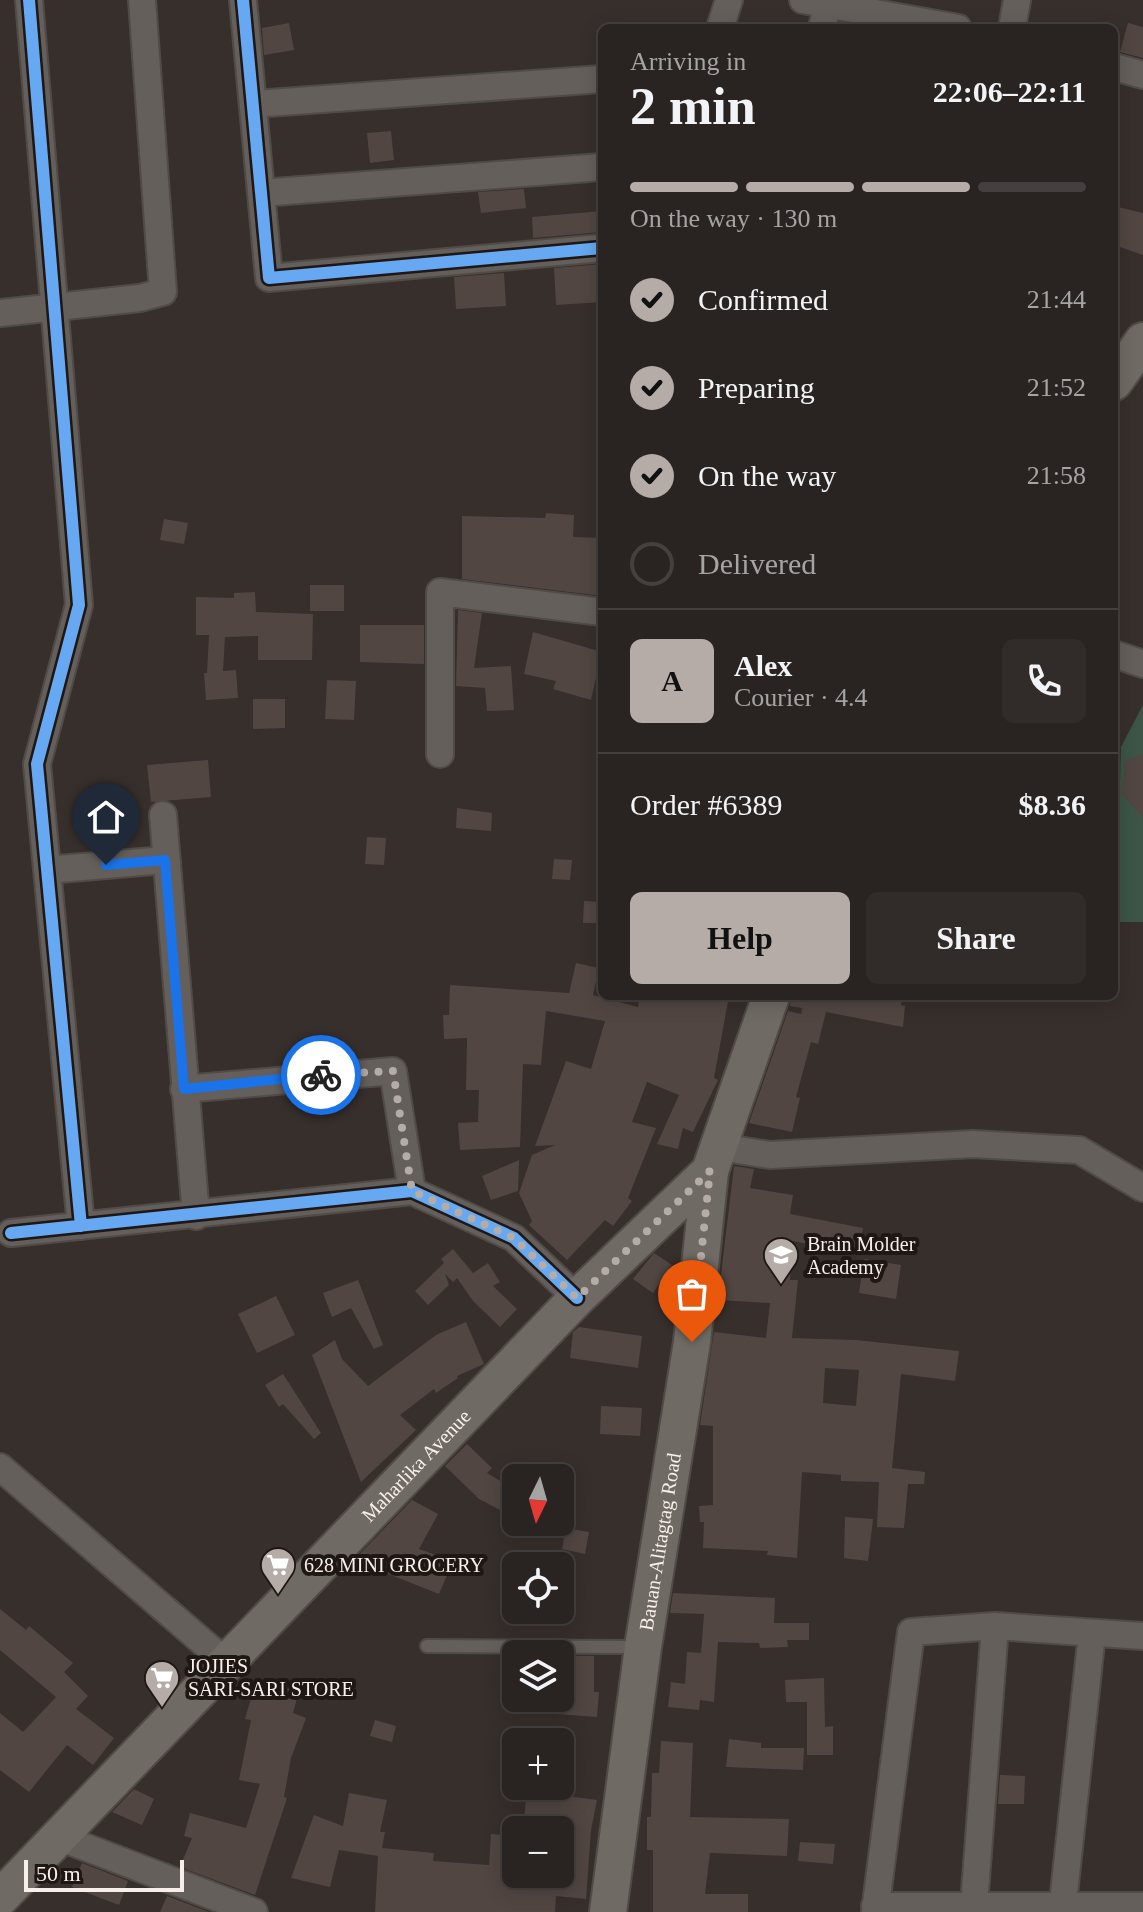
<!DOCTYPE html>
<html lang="en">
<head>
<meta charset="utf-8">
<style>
  body { margin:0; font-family:"Times New Roman",serif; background:#312b2a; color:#f1f3f6; height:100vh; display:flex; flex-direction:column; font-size:30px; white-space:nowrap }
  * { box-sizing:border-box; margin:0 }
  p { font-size:26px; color:#a5a4a5 }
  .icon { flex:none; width:44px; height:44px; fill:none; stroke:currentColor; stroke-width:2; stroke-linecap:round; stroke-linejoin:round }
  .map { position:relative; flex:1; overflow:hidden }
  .sheet { position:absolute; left:598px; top:24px; width:520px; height:976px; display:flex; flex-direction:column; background:#292321; border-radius:12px; box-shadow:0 4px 20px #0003,0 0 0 2px #45403f }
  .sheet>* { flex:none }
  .needle { width:52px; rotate:185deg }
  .fabs { position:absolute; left:502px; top:1464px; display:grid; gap:16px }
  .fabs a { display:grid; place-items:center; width:72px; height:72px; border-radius:12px; background:#292321; box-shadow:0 4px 20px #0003,0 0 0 2px #45403f; font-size:40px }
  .scale { position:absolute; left:24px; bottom:20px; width:160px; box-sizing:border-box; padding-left:8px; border:4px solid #f9efea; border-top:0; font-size:22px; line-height:28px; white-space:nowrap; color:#f9efea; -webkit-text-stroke:6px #1e1714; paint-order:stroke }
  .pin { position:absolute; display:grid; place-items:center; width:68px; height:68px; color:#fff; margin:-82px -34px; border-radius:50% 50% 50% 0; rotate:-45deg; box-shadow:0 0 8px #0007 }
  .pin .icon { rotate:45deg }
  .courier { position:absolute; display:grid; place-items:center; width:80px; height:80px; margin:-40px; border:6px solid #1a73e8; border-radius:50%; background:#fff; color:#222; box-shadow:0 2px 10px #0007 }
  .summary em { font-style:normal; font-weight:700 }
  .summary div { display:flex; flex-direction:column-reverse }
  .summary { display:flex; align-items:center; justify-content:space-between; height:136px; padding:0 32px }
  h1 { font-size:52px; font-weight:700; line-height:60px }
  .bar { display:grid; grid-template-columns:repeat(4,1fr); gap:12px 8px; align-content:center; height:96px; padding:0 32px }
  .bar i { height:10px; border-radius:6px; background:#45403f }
  .bar .current { background:#b5aca8 }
  .bar p { grid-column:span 4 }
  .line { display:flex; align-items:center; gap:20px; padding:0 32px; border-top:2px solid #45403f }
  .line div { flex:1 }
  .round { display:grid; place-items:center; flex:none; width:84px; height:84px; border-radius:12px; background:#312b2a }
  ol { padding:0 32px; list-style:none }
  li { display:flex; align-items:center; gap:24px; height:88px }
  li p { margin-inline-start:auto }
  li .icon { padding:8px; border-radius:50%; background:#b5aca8; color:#111; stroke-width:4 }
  li:last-child { color:#a5a4a5 }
  li i { width:44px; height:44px; border:4px solid #45403f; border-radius:50% }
  .button { display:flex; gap:16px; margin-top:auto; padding:16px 32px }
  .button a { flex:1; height:92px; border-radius:12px; background:#b5aca8; color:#111; font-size:32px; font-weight:700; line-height:92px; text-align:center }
  .button a+a { background:#312b2a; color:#f1f3f6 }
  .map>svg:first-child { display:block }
  .green { fill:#3c5546 }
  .building { fill:#514642; fill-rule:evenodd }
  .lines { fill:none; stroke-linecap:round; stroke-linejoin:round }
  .lane-casing { stroke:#514b47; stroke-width:16 }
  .street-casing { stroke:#514b47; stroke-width:30 }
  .secondary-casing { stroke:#514b47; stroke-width:40 }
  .lane { stroke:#645f5b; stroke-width:12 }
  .street { stroke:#645f5b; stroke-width:26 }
  .secondary { stroke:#6f6a64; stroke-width:36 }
  .cycleway-casing { stroke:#1e1714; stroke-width:17 }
  .cycleway { stroke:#66a8f1; stroke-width:12 }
  .done { stroke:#b5aca8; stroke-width:8; stroke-dasharray:0 14.4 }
  .route { stroke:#1a73e8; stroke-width:10 }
  .labels { text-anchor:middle; stroke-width:8; stroke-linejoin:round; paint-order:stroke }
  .poi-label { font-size:20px; fill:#f9efea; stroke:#1e1714; text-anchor:start }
  .street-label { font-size:20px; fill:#f9efea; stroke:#1e1714 }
</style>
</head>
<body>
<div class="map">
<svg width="1143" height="1912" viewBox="0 0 1143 1912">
  <rect width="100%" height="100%" fill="#372f2c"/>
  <!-- green -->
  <path class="green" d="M1143 705V922H1116L1121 747Z"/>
  <!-- building -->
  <path class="building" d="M289 23 294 50 264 55 262 28Z
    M1128 23 1143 27V58L1120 52Z
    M391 131 394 160 370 163 367 133Z
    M524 189 526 208 481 213 478 192Z
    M1114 206 1143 213V255L1114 245Z
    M602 211V232L533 238 532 217Z
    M602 264V302L556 305 554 268Z
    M504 273 506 306 456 309 454 277Z
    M546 513 574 515 573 537 602 538V596L462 579V516L545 518Z
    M164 519 188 523 184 544 160 540Z
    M310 585H344V611H310Z
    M255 592 256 612 313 614 312 660H258V636L225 637 223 671 236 670 238 698 206 700 204 673H207L209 635H196V597L234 598V593Z
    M458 610 482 613 474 668 511 666 514 710 487 711 485 688 456 686Z
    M360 625H424V664L360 662Z
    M533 632 602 652 591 700 553 689 556 681 524 674Z
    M327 680 356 681 354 720 325 719Z
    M253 699H285V728L253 729Z
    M1143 754V817L1121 794 1125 760Z
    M208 760 211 797 151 802 147 765Z
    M457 808 492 813 491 831 456 828Z
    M367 837 386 838 384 865 365 864Z
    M554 859 572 860 570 880 552 879Z
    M584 901 602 902V923H583Z
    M576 963 599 968 593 995 638 1007 639 996H729L714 1078 718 1080 693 1132 683 1128 678 1149 657 1144 679 1095 647 1082 632 1122 656 1128 628 1198 632 1201 613 1226 605 1220 567 1260 529 1225 532 1221 519 1193 532 1155 555 1145 535 1146 566 1061 591 1069 605 1021 546 1011 541 1065 523 1064 520 1147 460 1150 458 1123 478 1122 479 1090H466L467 1038 444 1039 443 1015H449L450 985 569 993Z
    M791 996H902L901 1005 905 1006 903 1027 826 1012 818 1044 811 1042 796 1097 800 1098 792 1132 749 1123 788 1011 801 1014 802 1008 790 1006Z
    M519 1160 518 1191 491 1200 482 1176Z
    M734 1166 754 1169 750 1188 793 1195 790 1214 863 1228 858 1254 793 1241 790 1280H798L792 1338 856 1340 959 1351 955 1381 901 1374 892 1468 925 1472 924 1484H908L904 1528 877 1527 879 1482 841 1481V1475L802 1472 797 1558 767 1555 768 1551 703 1548 704 1522H700L699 1506 713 1505V1426L700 1425 714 1332 766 1338 770 1303 718 1300ZM825 1368 859 1370 856 1406 823 1403Z
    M453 1249 473 1273 488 1263 500 1282 493 1286 517 1309 500 1327 473 1301 457 1278 453 1282 445 1274 449 1285 428 1305 415 1291 444 1263 441 1259Z
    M654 1253 672 1265 653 1293 633 1279Z
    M864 1259 901 1265 896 1299 859 1293Z
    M358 1280 383 1345 374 1349 351 1308 332 1317 323 1293Z
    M276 1296 295 1335 257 1353 238 1314Z
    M466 1322 484 1364 457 1376 458 1378 436 1393 434 1389 400 1415 416 1430 361 1482 312 1355 335 1340 342 1359 368 1386 436 1335Z
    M579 1327 642 1336 638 1368 570 1358 573 1332Z
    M283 1374 321 1433 314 1439 283 1404 279 1407 265 1385Z
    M601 1406 642 1408 640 1436 600 1434Z
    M467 1444 492 1468 487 1473 514 1489 502 1511 479 1499 445 1466Z
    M412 1500 438 1514 419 1549 447 1559 443 1573 447 1575 439 1594 376 1569 371 1575 353 1561Z
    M845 1517 873 1519 868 1561 844 1558Z
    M566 1528 589 1532 585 1554 562 1549Z
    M673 1593 775 1598 774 1623H809V1640H787L788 1647 760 1648 759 1643 718 1642 714 1702 700 1700 699 1710 668 1707 671 1682 685 1684 687 1652 701 1653 704 1614 670 1613Z
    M0 1609 26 1630 29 1626 73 1663 64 1672 88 1696 76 1709 114 1738 93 1765 67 1745 29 1792 0 1770V1713L23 1732 56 1697 0 1650Z
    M560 1656H594V1692H599L597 1717 516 1711 517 1698H560Z
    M257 1678 299 1691 293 1713 306 1718 291 1758 284 1797 287 1798 255 1895 180 1867 192 1838 184 1836 190 1813 246 1828 260 1784 239 1780 251 1720 245 1719Z
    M824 1678 825 1727 833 1726V1755H807V1702H786L785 1680Z
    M375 1720 396 1726 392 1742 370 1736Z
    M729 1739 761 1743V1748H804L803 1770 726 1767Z
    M661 1741 693 1743 690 1817 789 1819 787 1856 710 1853 705 1894H748V1912H653V1850H647V1817H651L652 1773H659Z
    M1000 1775 1025 1776 1024 1804H998Z
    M527 1786H544V1793L597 1800 591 1830 586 1899 556 1896 555 1912H375L378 1856 339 1850 330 1887 291 1878 314 1815 343 1826 349 1793 387 1800 380 1832H385L382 1848 434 1853 433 1861 489 1865 491 1834 516 1836V1874H560V1827L524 1820Z
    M134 1789 154 1799 142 1825 112 1812Z
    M800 1842 835 1844 833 1864 798 1861Z
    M82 1863 128 1881 119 1905 72 1887Z
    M167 1896 209 1912H160Z"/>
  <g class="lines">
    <defs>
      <path id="lane" d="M427 1646 640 1647"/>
      <path id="street" d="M29 0 79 605 37 764 81 1226
        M243 0 269 278 602 248
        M803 0 958 28
        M720 28 729 0
        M822 28 828 0
        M1012 28 1017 0
        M1114 67 1143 75
        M253 104 602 79
        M261 193 602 167
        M0 313 140 298 163 292 142 0
        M1114 654 1143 664
        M440 754V592L602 612
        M163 815 196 1216
        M47 870 165 860
        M184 1089 393 1071 412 1191
        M719 1147 770 1155 973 1144 1079 1150 1143 1188
        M11 1233 412 1191 514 1238 577 1298
        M0 1467 227 1663
        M59 1837 254 1912
        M974 1905 995 1626
        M875 1906H1143
        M875 1912 911 1632 995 1626 1143 1636
        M1062 1912 1092 1633"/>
      <g id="secondary">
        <path d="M1114 382 1143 341"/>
        <path id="s1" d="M0 1898 577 1298 710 1171 771 996"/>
        <path id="s2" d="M608 1912 643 1647 692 1342 710 1171"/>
      </g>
    </defs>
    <!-- lane casing -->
    <use href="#lane" class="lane-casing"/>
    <!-- street casing -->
    <use href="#street" class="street-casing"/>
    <!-- secondary casing -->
    <use href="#secondary" class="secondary-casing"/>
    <!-- lane -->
    <use href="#lane" class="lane"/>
    <!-- street -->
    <use href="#street" class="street"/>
    <!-- secondary -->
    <use href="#secondary" class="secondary"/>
    <defs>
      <path id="cycleway" d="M29 0 79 605 37 764 81 1226
        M243 0 269 278 602 248
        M11 1233 412 1191 514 1238 577 1298"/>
    </defs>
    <!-- cycleway casing -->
    <use href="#cycleway" class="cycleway-casing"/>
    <!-- cycleway -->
    <use href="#cycleway" class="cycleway"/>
  </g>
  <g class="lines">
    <!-- done -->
    <path class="done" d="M321 1075 393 1071 412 1191 514 1238 577 1298 710 1171 692 1342"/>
    <!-- route -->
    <path class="route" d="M106 865 165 860 184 1089 321 1075"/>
  </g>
  <!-- icons -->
  <defs>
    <symbol id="school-pin" viewBox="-11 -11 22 30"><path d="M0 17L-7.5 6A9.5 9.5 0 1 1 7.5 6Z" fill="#b5aca8" stroke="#1e1714"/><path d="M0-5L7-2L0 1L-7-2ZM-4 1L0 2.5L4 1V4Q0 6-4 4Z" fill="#fff"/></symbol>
    <symbol id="supermarket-pin" viewBox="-11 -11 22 30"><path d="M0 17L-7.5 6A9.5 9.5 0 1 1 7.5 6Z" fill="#b5aca8" stroke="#1e1714"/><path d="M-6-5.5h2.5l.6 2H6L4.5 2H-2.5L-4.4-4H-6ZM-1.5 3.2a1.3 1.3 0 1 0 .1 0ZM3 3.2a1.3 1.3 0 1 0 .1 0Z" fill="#fff"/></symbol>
  </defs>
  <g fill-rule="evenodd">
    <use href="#school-pin" x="761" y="1235" width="40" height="54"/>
    <use href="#supermarket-pin" x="258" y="1545" width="40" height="54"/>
    <use href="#supermarket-pin" x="142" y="1658" width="40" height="54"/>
  </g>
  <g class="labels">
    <!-- poi labels -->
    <g class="poi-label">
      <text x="807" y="1251">Brain Molder<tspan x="807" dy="23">Academy</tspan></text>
      <text x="304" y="1572">628 MINI GROCERY</text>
      <text x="188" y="1673">JOJIES<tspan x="188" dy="23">SARI-SARI STORE</tspan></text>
    </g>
    <!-- street labels -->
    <g class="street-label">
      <text dy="7" stroke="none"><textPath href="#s1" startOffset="600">Maharlika Avenue</textPath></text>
      <text dy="7" stroke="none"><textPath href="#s2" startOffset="374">Bauan-Alitagtag Road</textPath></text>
    </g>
  </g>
</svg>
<div class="fabs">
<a><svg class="needle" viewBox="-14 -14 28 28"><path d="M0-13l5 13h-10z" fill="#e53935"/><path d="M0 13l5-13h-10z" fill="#a5a4a5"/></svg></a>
<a><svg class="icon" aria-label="locate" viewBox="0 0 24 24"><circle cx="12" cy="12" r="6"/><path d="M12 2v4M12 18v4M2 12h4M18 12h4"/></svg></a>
<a><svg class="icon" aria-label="layers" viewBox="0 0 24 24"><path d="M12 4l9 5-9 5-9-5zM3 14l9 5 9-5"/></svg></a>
<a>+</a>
<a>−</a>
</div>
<div class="scale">50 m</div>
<div class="pin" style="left:692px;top:1342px;background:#ea580c"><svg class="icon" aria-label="bag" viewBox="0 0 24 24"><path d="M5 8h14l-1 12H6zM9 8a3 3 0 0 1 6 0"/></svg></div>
<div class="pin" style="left:106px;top:865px;background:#1f2937"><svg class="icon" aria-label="home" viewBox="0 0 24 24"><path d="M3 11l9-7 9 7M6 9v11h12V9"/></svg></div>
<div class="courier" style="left:321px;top:1075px"><svg class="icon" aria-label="bike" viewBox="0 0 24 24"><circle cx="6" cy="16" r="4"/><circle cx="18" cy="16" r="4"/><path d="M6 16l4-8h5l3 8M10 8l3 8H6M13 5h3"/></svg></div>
<section class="sheet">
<div class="summary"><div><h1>2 min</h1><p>Arriving in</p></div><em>22:06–22:11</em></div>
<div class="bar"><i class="current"></i><i class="current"></i><i class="current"></i><i></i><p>On the way · 130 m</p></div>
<ol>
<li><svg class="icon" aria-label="check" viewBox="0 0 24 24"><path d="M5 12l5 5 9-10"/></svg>Confirmed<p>21:44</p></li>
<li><svg class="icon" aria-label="check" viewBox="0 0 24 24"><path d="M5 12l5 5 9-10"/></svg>Preparing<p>21:52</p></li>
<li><svg class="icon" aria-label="check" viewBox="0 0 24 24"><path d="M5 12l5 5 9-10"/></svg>On the way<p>21:58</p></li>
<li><i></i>Delivered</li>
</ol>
<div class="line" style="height:144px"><b class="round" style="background:#b5aca8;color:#111">A</b><div><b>Alex</b><p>Courier · 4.4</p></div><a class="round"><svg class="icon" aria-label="phone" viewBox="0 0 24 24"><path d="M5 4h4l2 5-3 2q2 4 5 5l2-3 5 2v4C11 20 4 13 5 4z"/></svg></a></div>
<div class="line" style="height:104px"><div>Order #6389</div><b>$8.36</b></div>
<div class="button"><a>Help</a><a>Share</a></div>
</section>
</div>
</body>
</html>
